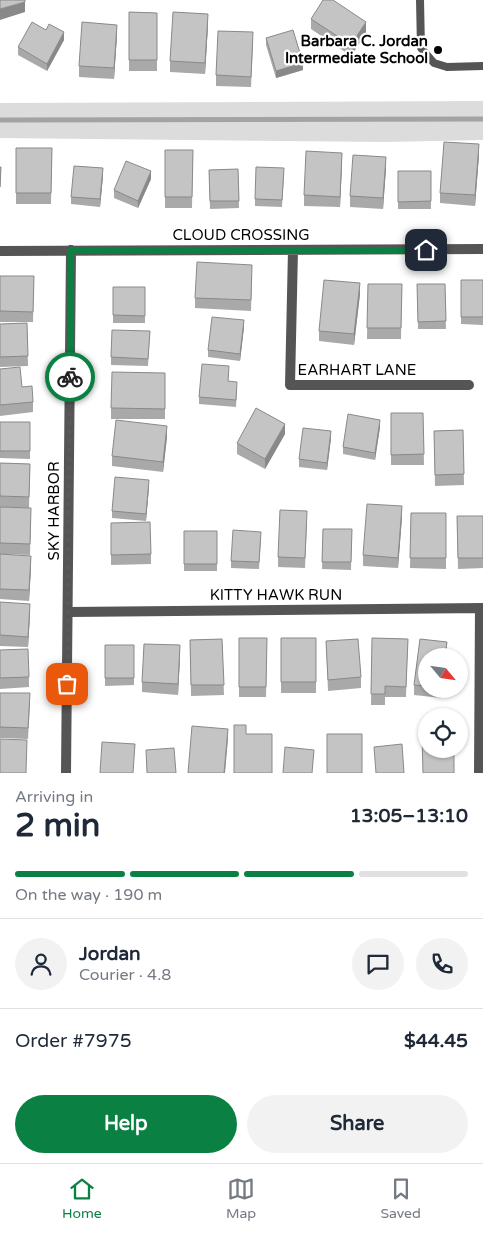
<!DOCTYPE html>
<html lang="en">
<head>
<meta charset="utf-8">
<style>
  body { margin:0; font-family:"Varela Round",sans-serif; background:#f2f2f3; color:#1f2937; height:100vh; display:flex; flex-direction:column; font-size:19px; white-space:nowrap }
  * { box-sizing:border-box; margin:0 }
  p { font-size:16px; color:#747a83 }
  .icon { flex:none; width:28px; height:28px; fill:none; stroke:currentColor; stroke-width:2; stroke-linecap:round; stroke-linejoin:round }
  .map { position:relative; height:773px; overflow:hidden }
  .drawer { display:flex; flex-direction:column; background:#fff; flex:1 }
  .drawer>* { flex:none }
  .needle { width:32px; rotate:119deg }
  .fabs { position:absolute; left:418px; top:648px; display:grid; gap:10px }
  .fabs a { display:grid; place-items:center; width:50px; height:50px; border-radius:50%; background:#fff; box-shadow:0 1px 4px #0004; font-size:25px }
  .pin { position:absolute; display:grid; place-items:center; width:42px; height:42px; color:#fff; margin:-21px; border-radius:10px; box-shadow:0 2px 8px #0006 }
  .courier { position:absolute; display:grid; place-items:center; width:50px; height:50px; margin:-25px; border:4px solid #0b8043; border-radius:50%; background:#fff; color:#222; box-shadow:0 1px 6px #0007 }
  .summary em { font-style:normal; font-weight:700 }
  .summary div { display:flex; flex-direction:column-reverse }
  .summary { display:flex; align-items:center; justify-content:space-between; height:85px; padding:0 15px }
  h1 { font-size:32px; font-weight:700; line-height:38px }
  .bar { display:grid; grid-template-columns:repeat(4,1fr); gap:8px 5px; align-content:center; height:60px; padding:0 15px }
  .bar i { height:6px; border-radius:4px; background:#e0e1e3 }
  .bar .active { background:#0b8043 }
  .bar p { grid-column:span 4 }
  .line { display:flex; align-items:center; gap:12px; padding:0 15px; border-top:1px solid #e0e1e3 }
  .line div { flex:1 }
  .round { display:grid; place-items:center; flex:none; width:52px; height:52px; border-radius:26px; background:#f2f2f3 }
  .action { display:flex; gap:10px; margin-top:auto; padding:10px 15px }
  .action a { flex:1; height:58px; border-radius:30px; background:#0b8043; color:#fff; font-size:20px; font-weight:700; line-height:58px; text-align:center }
  .action a+a { background:#f2f2f3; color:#1f2937 }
  .dock { display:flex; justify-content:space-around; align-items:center; height:70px; border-top:1px solid #e0e1e3; background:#fff; font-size:14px; color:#747a83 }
  .dock a { display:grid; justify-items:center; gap:2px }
  .dock .active { color:#0b8043 }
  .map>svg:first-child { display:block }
  .green { fill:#dcdcdc }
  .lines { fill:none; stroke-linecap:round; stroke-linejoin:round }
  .stream { stroke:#a3a3a3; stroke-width:5 }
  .lane { stroke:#555; stroke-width:8 }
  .street { stroke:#555; stroke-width:10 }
  .wall { fill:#a9a9a9 }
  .shaded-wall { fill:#898989 }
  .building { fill:#c4c4c4; stroke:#898989 }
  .done { stroke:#595959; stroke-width:5; stroke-dasharray:0 9 }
  .route { stroke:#0b8043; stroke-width:6 }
  .poi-dot { fill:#000; stroke:#fff; stroke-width:2 }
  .labels { text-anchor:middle; stroke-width:4.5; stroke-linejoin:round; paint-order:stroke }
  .poi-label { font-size:15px; font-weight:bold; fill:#000; stroke:#fff; text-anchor:end }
  .street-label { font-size:15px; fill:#000; stroke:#fff }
</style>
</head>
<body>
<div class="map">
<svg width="483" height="773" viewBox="0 0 483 773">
  <rect width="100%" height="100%" fill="#fff"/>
  <!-- green -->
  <path class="green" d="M483 101V140L386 142 0 138V103Z"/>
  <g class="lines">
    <!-- stream -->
    <path class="stream" d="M0 120 483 119"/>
    <!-- lane -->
    <path class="lane" d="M420 0 421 48 434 63 447 67 483 66"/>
    <!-- street -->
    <path class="street" d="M293 250 290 385H469
      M0 251 483 249
      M69 612 483 608
      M66 773 71 250
      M479 773 480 609"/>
  </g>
  <!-- wall -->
  <path class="wall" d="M129 12 157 13V71H129Z
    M311 19 366 33 351 56 311 29Z
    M208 25 205 74 170 72V61Z
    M117 35 114 79 79 77V66Z
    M266 38 303 70 276 78 266 45Z
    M64 40 47 71 18 55V47Z
    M253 43 251 87 216 86V75Z
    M16 148H52L51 204H16Z
    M165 150H193L192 208H165Z
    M479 155 475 206 440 203V193Z
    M342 163 340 207 304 206V195Z
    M386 168 383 209 350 207V196Z
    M238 169 239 208 210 209 209 170Z
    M398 171H431V209H398Z
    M284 175 282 207 255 206V199Z
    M103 176 100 207 71 204V197Z
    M151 179 138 208 114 198V190Z
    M252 275 251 311 195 308V298Z
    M0 276H34L33 322H0Z
    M461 280H483V325L461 324Z
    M368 284H402L401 339H367Z
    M417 284H445L446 329H418Z
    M113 287H145V323H113Z
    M360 294 354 345 319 341V331Z
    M27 323 28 366 0 367V324Z
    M244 327 240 361 208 357V350Z
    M150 331 148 366 111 365V357Z
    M0 369 22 387 33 402V412L0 416Z
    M165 373V419H111V408Z
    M229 373 228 381 237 389 236 407 199 404V397Z
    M391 413H423L424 465H391Z
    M0 422H30V459L0 458Z
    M380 427 375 460 343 454V447Z
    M463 430 464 485 435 486 434 431Z
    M285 434 265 469 237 454V443Z
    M167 437 163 472 112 466V456Z
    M331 438 327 470 299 467V459Z
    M0 463 30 464 29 508 0 507Z
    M149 487 146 521 112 518V511Z
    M0 507 31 519 30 555 0 554Z
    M411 513H446V569L410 568Z
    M457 516H483V568L458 569Z
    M402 517 398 568 363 566V555Z
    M307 522 305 568 278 567V557Z
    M111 523 151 554V564L111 565Z
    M323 529H352L351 570 322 569Z
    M184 531H217V571H184Z
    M261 539 259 569 231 568V561Z
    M0 554 31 567 29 601 0 599Z
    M0 602 30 614 28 647 0 646Z
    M239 638H267L266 697H239Z
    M281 638H316V693H281Z
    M372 638 408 639 406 697H385V705H371Z
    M222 639 224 695 191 696 190 640Z
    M420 639 447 642V656H426V689H443L442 698 414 695V685Z
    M326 641 361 677V688L328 691Z
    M105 645H134V685L105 686Z
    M0 650 29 677V687L0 689Z
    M180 656 178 695 142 692V682Z
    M0 693 30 704 28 739 0 738Z"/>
  <!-- shaded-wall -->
  <path class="shaded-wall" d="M25 2V12L0 20V9Z
    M208 14V25L205 74V63Z
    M366 22V33L351 56V45Z
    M117 25V35L114 79V68Z
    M64 32V40L47 71V64Z
    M303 63V70L276 78V71Z
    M479 144V155L475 206V195Z
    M342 153V163L340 207V197Z
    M386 157V168L383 209V198Z
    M103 168V176L100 207V199Z
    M151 171V179L138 208V201Z
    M360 283V294L354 345V334Z
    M244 320V327L240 361V354Z
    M380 420V427L375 460V453Z
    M285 424V434L265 469V459Z
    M167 426V437L163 472V462Z
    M331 431V438L327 470V463Z
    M149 480V487L146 521V514Z
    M402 506V517L398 568V558Z
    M31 556V567L29 601V590Z
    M30 604V614L28 647V637Z
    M180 645V656L178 695V684Z
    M228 729V739L225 773H224Z"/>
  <!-- building -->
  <path class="building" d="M0 0H25V2L0 9Z
    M323 0H333L366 22 351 45 311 19Z
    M129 12 157 13V60H129Z
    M173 12 208 14 205 63 170 61Z
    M32 22 46 30 49 24 64 32 47 64 18 47Z
    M82 22 117 25 114 68 79 66Z
    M293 30 303 63 276 71 266 38Z
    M218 31 253 32 251 77 216 75Z
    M444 142 479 144 475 195 440 193Z
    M16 148H52L51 193H16Z
    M165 150H193L192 197H165Z
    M306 151 342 153 340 197 304 195Z
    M353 155 386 157 383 198 350 196Z
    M126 161 151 171 138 201 114 190Z
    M74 166 103 168 100 199 71 197Z
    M0 167H1L0 187Z
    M256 167 284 168 282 200 255 199Z
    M238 169 239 201H210L209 170Z
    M398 171H431V201L398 202Z
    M197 262 252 265 251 300 195 298Z
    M0 276H34L33 312 0 311Z
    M324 280 360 283 354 334 319 331Z
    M461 280H483V317H461Z
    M368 284H402L401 328H367Z
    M417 284H445L446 321 418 322Z
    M113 287H145V316L113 315Z
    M212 317 244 320 240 354 208 350Z
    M27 323 28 356 0 357V324Z
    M112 330 150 331 148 359 111 357Z
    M202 364 229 366 228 381 237 382 236 400 199 397Z
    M20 367 22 387 32 386 33 402 0 405V369Z
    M112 372 165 373V409L111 408Z
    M256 408 285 424 265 459 237 443Z
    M391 413H423L424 454 391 455Z
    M348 414 380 420 375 453 343 447Z
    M116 420 167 426 163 462 112 456Z
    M0 422H30V451H0Z
    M303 428 331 431 327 463 299 459Z
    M463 430 464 474 435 475 434 431Z
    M0 463 30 464 29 497 0 496Z
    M115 477 149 480 146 514 112 511Z
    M367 504 402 506 398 558 363 555Z
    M0 507 31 508 30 544 0 543Z
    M280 510 307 511 305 558 278 557Z
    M411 513H446V558H410Z
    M457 516H483V558H458Z
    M150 522 151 554 111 555V523Z
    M323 529H352L351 562H322Z
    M233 530 261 532 259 562 231 561Z
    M184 531H217V564H184Z
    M0 554 31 556 29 590 0 589Z
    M0 602 30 604 28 637 0 635Z
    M239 638H267L266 687H239Z
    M281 638H316V682H281Z
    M372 638 408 639 406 687 385 686V694H371Z
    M222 639 224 685H191L190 640Z
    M358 639 361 677 328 680 326 641Z
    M420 639 447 642 445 656H426V686L414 685Z
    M144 644 180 645 178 684 142 682Z
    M105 645H134V678H105Z
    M28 649 29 677 0 678V650Z
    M0 693H30L28 728 0 727Z
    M234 725H246V734H272V773H234Z
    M192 726 228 729 224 773H188Z
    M327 734H362V773H327Z
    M426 735V749H454V773H423L422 736Z
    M0 739 27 740 26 773H0Z
    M102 742 135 744 133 773H100Z
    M402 744 404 773H376L374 747Z
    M285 747 314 750 312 773H283Z
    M174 748 176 773H147L146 750Z"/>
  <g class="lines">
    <!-- done -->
    <path class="done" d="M67 684 70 377"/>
    <!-- route -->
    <path class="route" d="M70 377 71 250H426"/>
  </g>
  <!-- markers -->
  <circle class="poi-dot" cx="438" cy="50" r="5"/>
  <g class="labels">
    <!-- poi labels -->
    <g class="poi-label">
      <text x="428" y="46">Barbara C. Jordan<tspan x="428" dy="17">Intermediate School</tspan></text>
    </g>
    <!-- street labels -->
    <g class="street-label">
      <text x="241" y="240">CLOUD CROSSING</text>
      <text x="357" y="375">EARHART LANE</text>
      <text transform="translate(54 511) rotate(-90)" y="5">SKY HARBOR</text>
      <text x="276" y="600">KITTY HAWK RUN</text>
    </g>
  </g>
</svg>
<div class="fabs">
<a><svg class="needle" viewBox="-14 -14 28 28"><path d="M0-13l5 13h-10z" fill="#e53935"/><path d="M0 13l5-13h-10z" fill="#747a83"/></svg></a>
<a><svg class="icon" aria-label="locate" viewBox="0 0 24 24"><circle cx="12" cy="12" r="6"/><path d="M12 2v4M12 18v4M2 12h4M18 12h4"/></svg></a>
</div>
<div class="pin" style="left:67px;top:684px;background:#ea580c"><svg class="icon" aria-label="bag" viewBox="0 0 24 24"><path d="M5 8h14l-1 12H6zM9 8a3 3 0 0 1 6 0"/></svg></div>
<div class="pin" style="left:426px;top:250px;background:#1f2937"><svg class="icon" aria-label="home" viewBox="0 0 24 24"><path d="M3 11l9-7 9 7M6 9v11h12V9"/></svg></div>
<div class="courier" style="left:70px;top:377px"><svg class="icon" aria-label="bike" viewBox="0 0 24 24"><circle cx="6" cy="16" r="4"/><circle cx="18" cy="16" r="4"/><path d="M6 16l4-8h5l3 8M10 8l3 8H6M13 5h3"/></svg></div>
</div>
<section class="drawer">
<div class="summary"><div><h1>2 min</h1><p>Arriving in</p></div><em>13:05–13:10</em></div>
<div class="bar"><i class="active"></i><i class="active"></i><i class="active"></i><i></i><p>On the way · 190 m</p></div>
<div class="line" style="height:90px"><a class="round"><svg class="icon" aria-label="person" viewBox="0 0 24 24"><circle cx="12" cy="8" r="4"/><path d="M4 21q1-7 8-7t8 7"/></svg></a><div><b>Jordan</b><p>Courier · 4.8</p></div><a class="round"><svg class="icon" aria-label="chat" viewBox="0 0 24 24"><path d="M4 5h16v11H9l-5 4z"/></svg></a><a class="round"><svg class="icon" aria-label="phone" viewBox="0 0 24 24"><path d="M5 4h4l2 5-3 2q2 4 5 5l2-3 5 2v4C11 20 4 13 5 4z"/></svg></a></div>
<div class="line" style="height:65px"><div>Order #7975</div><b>$44.45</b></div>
<div class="action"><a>Help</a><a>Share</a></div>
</section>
<nav class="dock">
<a class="active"><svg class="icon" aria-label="home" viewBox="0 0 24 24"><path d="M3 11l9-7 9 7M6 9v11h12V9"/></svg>Home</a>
<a><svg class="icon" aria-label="map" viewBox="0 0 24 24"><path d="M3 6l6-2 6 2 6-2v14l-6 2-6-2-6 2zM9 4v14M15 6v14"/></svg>Map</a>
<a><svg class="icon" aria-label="saved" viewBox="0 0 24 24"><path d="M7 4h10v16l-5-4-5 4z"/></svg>Saved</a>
</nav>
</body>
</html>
